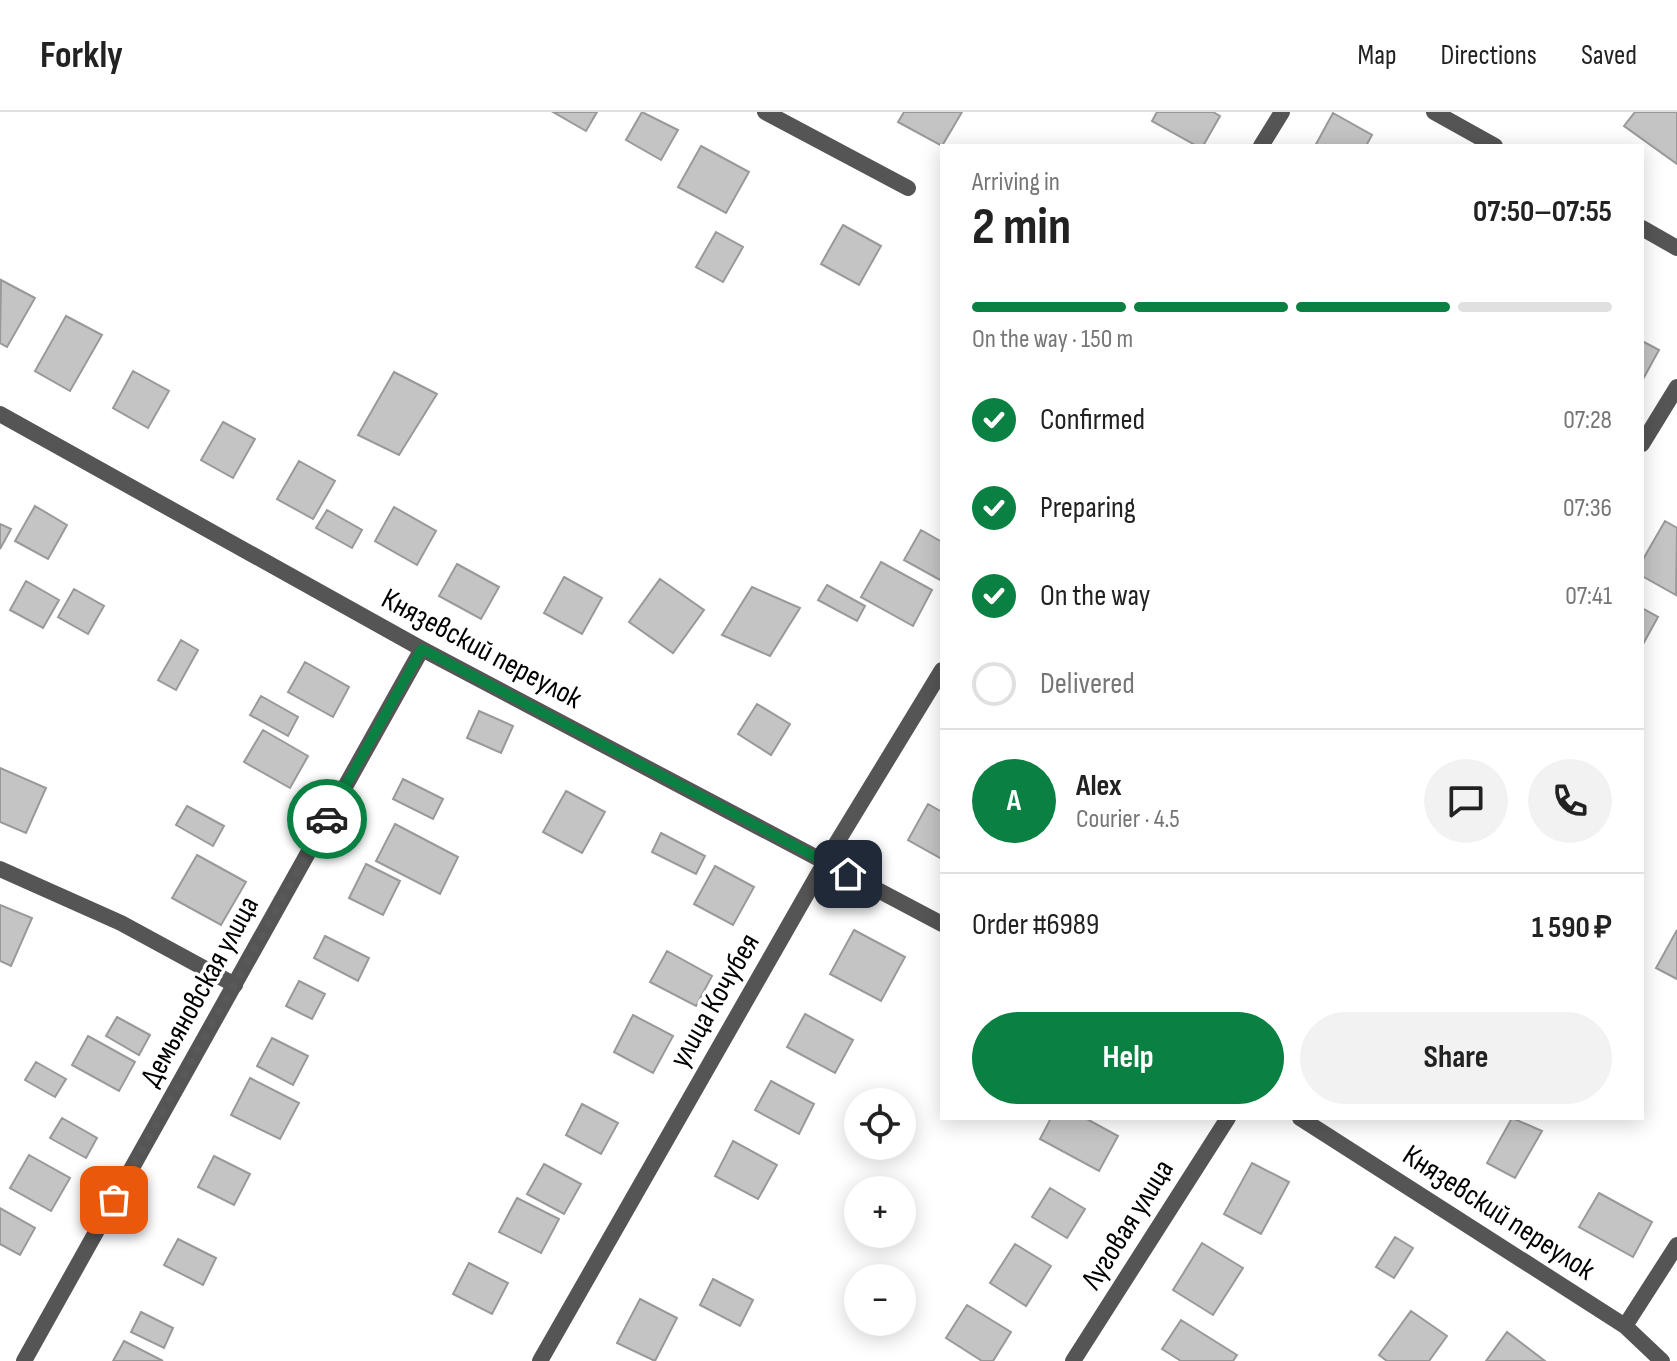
<!DOCTYPE html>
<html lang="en">
<head>
<meta charset="utf-8">
<style>
  body { margin:0; font-family:"Sofia Sans Condensed",sans-serif; background:#f2f2f2; color:#222; height:100vh; display:flex; flex-direction:column; font-size:30px; white-space:nowrap }
  * { box-sizing:border-box; margin:0 }
  p { font-size:26px; color:#767676 }
  .icon { flex:none; width:44px; height:44px; fill:none; stroke:currentColor; stroke-width:2; stroke-linecap:round; stroke-linejoin:round }
  .map { position:relative; flex:1; overflow:hidden }
  .panel { position:absolute; left:940px; top:32px; width:704px; height:976px; display:flex; flex-direction:column; background:#fff; border-radius:0px; box-shadow:0 4px 20px #0003 }
  .panel>* { flex:none }
  .buttons { position:absolute; left:844px; top:976px; display:grid; gap:16px }
  .buttons a { display:grid; place-items:center; width:72px; height:72px; border-radius:50%; background:#fff; box-shadow:0 4px 20px #0003; font-size:40px }
  .pin { position:absolute; display:grid; place-items:center; width:68px; height:68px; color:#fff; margin:-34px; border-radius:16px; box-shadow:0 4px 12px #0006 }
  .courier { position:absolute; display:grid; place-items:center; width:80px; height:80px; margin:-40px; border:6px solid #0b8043; border-radius:50%; background:#fff; color:#222; box-shadow:0 2px 10px #0007 }
  .overview em { font-style:normal; font-weight:700 }
  .overview div { display:flex; flex-direction:column-reverse }
  .overview { display:flex; align-items:center; justify-content:space-between; height:136px; padding:0 32px }
  h1 { font-size:52px; font-weight:700; line-height:60px }
  .bar { display:grid; grid-template-columns:repeat(4,1fr); gap:12px 8px; align-content:center; height:96px; padding:0 32px }
  .bar i { height:10px; border-radius:6px; background:#e0e0e0 }
  .bar .selected { background:#0b8043 }
  .bar p { grid-column:span 4 }
  .line { display:flex; align-items:center; gap:20px; padding:0 32px; border-top:2px solid #e0e0e0 }
  .line div { flex:1 }
  .round { display:grid; place-items:center; flex:none; width:84px; height:84px; border-radius:42px; background:#f2f2f2 }
  ol { padding:0 32px; list-style:none }
  li { display:flex; align-items:center; gap:24px; height:88px }
  li p { margin-inline-start:auto }
  li .icon { padding:8px; border-radius:50%; background:#0b8043; color:#fff; stroke-width:4 }
  li:last-child { color:#767676 }
  li i { width:44px; height:44px; border:4px solid #e0e0e0; border-radius:50% }
  .button { display:flex; gap:16px; margin-top:auto; padding:16px 32px }
  .button a { flex:1; height:92px; border-radius:48px; background:#0b8043; color:#fff; font-size:32px; font-weight:700; line-height:92px; text-align:center }
  .button a+a { background:#f2f2f2; color:#222 }
  header { display:flex; align-items:center; gap:48px; box-sizing:border-box; height:112px; padding:0 40px; background:#fff; border-bottom:2px solid #e0e0e0 }
  header strong { font-size:38px }
  nav { display:flex; gap:44px; margin-inline-start:auto; font-size:28px }
  .map>svg:first-child { display:block }
  .building { fill:#c4c4c4; stroke:#999; stroke-width:2 }
  .lines { fill:none; stroke-linecap:round; stroke-linejoin:round }
  .lane { stroke:#555; stroke-width:16 }
  .street { stroke:#555; stroke-width:16 }
  .done { stroke:#595959; stroke-width:8; stroke-dasharray:0 14.4 }
  .route { stroke:#0b8043; stroke-width:10 }
  .labels { text-anchor:middle; stroke-width:7; stroke-linejoin:round; paint-order:stroke }
  .street-label { font-size:30px; fill:#000; stroke:#fff }
</style>
</head>
<body>
<header>
<strong>Forkly</strong>
<nav><a>Map</a><a>Directions</a><a>Saved</a></nav>
</header>
<div class="map">
<svg width="1677" height="1249" viewBox="0 0 1677 1249">
  <rect width="100%" height="100%" fill="#fff"/>
  <!-- building -->
  <path class="building" d="M553 0H597L586 19Z
    M642 0 678 18 661 48 626 28Z
    M904 0H962L942 34 898 10Z
    M1157 0H1213L1220 4 1203 34H1197L1152 9Z
    M1635 0H1677V52L1624 14Z
    M1333 1 1372 23 1366 34H1315Z
    M701 34 749 60 726 101 678 75Z
    M843 113 881 134 859 173 821 152Z
    M716 120 743 135 723 170 696 155Z
    M1 168 35 186 7 235 0 231Z
    M66 204 102 223 70 279 35 259Z
    M1642 229 1659 238 1642 269Z
    M133 259 169 279 148 316 113 296Z
    M394 260 437 282 399 343 358 323Z
    M223 310 255 327 233 366 201 348Z
    M299 349 335 369 313 407 277 387Z
    M35 394 67 413 48 447 15 429Z
    M394 395 436 419 417 453 375 429Z
    M327 398 362 418 352 436 316 416Z
    M1665 409 1677 416 1676 483 1642 464V449Z
    M0 412 11 417 0 437Z
    M921 418 942 430V469L904 448Z
    M881 450 932 478 913 514 861 485Z
    M457 452 499 475 481 507 439 484Z
    M564 465 602 486 582 522 544 501Z
    M660 467 704 498 673 541 629 510Z
    M26 469 59 488 43 516 10 498Z
    M827 473 865 494 857 509 818 488Z
    M752 475 800 496 770 544 722 523Z
    M74 477 104 494 88 522 58 505Z
    M1642 496 1658 505 1642 534Z
    M181 528 198 538 176 578 158 568Z
    M305 550 349 575 333 605 288 580Z
    M261 584 298 605 288 624 250 603Z
    M757 592 790 612 771 643 738 622Z
    M479 599 513 614 501 641 467 626Z
    M263 618 308 644 290 676 244 650Z
    M0 656 46 676 26 721 0 710Z
    M403 667 443 687 433 707 393 687Z
    M566 679 605 700 582 741 543 720Z
    M928 692 942 700V747L908 728Z
    M187 694 224 714 213 734 176 713Z
    M395 712 458 745 440 782 376 749Z
    M661 721 705 744 696 762 652 740Z
    M197 743 246 770 221 813 172 786Z
    M366 752 400 769 383 803 349 786Z
    M715 754 754 775 733 813 694 792Z
    M0 793 32 806 11 854 0 849Z
    M854 818 905 845 881 889 830 862Z
    M1677 818V867L1656 856Z
    M325 824 369 846 358 869 314 846Z
    M667 839 712 864 696 894 650 870Z
    M299 869 325 882 312 907 286 894Z
    M805 902 853 928 835 961 787 935Z
    M633 903 673 924 653 961 614 940Z
    M117 905 150 923 139 943 106 924Z
    M88 924 135 950 119 979 72 953Z
    M272 926 308 944 293 973 257 954Z
    M36 950 66 967 55 985 25 968Z
    M250 966 299 991 280 1027 231 1003Z
    M771 969 814 992 799 1022 755 998Z
    M582 992 618 1011 601 1042 566 1023Z
    M62 1006 97 1026 86 1046 50 1026Z
    M1051 1006H1085L1118 1024 1099 1059 1040 1027Z
    M1512 1006 1542 1019 1515 1066 1487 1051Z
    M733 1029 777 1053 758 1087 715 1064Z
    M29 1043 70 1066 51 1099 10 1076Z
    M214 1044 250 1062 234 1093 198 1075Z
    M1252 1051 1289 1070 1261 1122 1224 1102Z
    M544 1052 581 1072 564 1102 527 1082Z
    M1050 1076 1085 1097 1067 1126 1032 1105Z
    M1599 1081 1652 1110 1633 1145 1579 1115Z
    M517 1086 559 1107 541 1141 499 1120Z
    M0 1096 35 1116 20 1143 0 1132Z
    M1395 1125 1413 1136 1394 1166 1376 1155Z
    M178 1127 216 1146 203 1173 164 1153Z
    M1202 1131 1243 1156 1213 1203 1173 1178Z
    M1015 1132 1051 1154 1026 1194 990 1171Z
    M469 1151 508 1171 492 1202 453 1182Z
    M713 1167 753 1188 740 1214 700 1193Z
    M640 1187 677 1206 655 1249 617 1231Z
    M967 1193 1011 1220 993 1249H982L946 1226Z
    M1411 1199 1447 1224 1429 1249H1387L1379 1243Z
    M141 1200 173 1216 164 1236 131 1220Z
    M1181 1208 1237 1243 1233 1249H1181L1162 1237Z
    M1507 1220 1545 1249H1486Z
    M124 1229 163 1249H113Z"/>
  <g class="lines">
    <!-- lane -->
    <path class="lane" d="M0 757 121 811 235 873"/>
    <!-- street -->
    <path class="street" d="M765 0 908 76
      M1434 0 1495 34
      M1261 34 1282 0
      M1642 116 1677 136
      M0 302 422 537 942 812
      M1642 332 1677 275
      M1300 1006 1625 1214 1662 1249
      M1625 1214 1677 1133
      M24 1249 422 537
      M540 1249 825 750 942 558
      M1073 1249 1228 1006"/>
  </g>
  <g class="lines">
    <!-- done -->
    <path class="done" d="M114 1088 327 707"/>
    <!-- route -->
    <path class="route" d="M327 707 422 537 848 762"/>
  </g>
  <g class="labels">
    <!-- street labels -->
    <g class="street-label">
      <text transform="translate(482 536) rotate(28)" y="10">Князевский переулок</text>
      <text transform="translate(199 879) rotate(-61)" y="10">Демьяновская улица</text>
      <text transform="translate(714 888) rotate(-60)" y="10">улица Кочубея</text>
      <text transform="translate(1499 1100) rotate(33)" y="10">Князевский переулок</text>
      <text transform="translate(1127 1112) rotate(-58)" y="10">Луговая улица</text>
    </g>
  </g>
</svg>
<div class="buttons">
<a><svg class="icon" aria-label="locate" viewBox="0 0 24 24"><circle cx="12" cy="12" r="6"/><path d="M12 2v4M12 18v4M2 12h4M18 12h4"/></svg></a>
<a>+</a>
<a>−</a>
</div>
<div class="pin" style="left:114px;top:1088px;background:#ea580c"><svg class="icon" aria-label="bag" viewBox="0 0 24 24"><path d="M5 8h14l-1 12H6zM9 8a3 3 0 0 1 6 0"/></svg></div>
<div class="pin" style="left:848px;top:762px;background:#1f2937"><svg class="icon" aria-label="home" viewBox="0 0 24 24"><path d="M3 11l9-7 9 7M6 9v11h12V9"/></svg></div>
<div class="courier" style="left:327px;top:707px"><svg class="icon" aria-label="car" viewBox="0 0 24 24"><path d="M5 17H2v-5l4-1 3-4h7l3 4 3 1v5h-3M9 17h6M6 11h13"/><circle cx="7" cy="17" r="2"/><circle cx="17" cy="17" r="2"/></svg></div>
<section class="panel">
<div class="overview"><div><h1>2 min</h1><p>Arriving in</p></div><em>07:50–07:55</em></div>
<div class="bar"><i class="selected"></i><i class="selected"></i><i class="selected"></i><i></i><p>On the way · 150 m</p></div>
<ol>
<li><svg class="icon" aria-label="check" viewBox="0 0 24 24"><path d="M5 12l5 5 9-10"/></svg>Confirmed<p>07:28</p></li>
<li><svg class="icon" aria-label="check" viewBox="0 0 24 24"><path d="M5 12l5 5 9-10"/></svg>Preparing<p>07:36</p></li>
<li><svg class="icon" aria-label="check" viewBox="0 0 24 24"><path d="M5 12l5 5 9-10"/></svg>On the way<p>07:41</p></li>
<li><i></i>Delivered</li>
</ol>
<div class="line" style="height:144px"><b class="round" style="background:#0b8043;color:#fff">A</b><div><b>Alex</b><p>Courier · 4.5</p></div><a class="round"><svg class="icon" aria-label="chat" viewBox="0 0 24 24"><path d="M4 5h16v11H9l-5 4z"/></svg></a><a class="round"><svg class="icon" aria-label="phone" viewBox="0 0 24 24"><path d="M5 4h4l2 5-3 2q2 4 5 5l2-3 5 2v4C11 20 4 13 5 4z"/></svg></a></div>
<div class="line" style="height:104px"><div>Order #6989</div><b>1 590 ₽</b></div>
<div class="button"><a>Help</a><a>Share</a></div>
</section>
</div>
</body>
</html>
